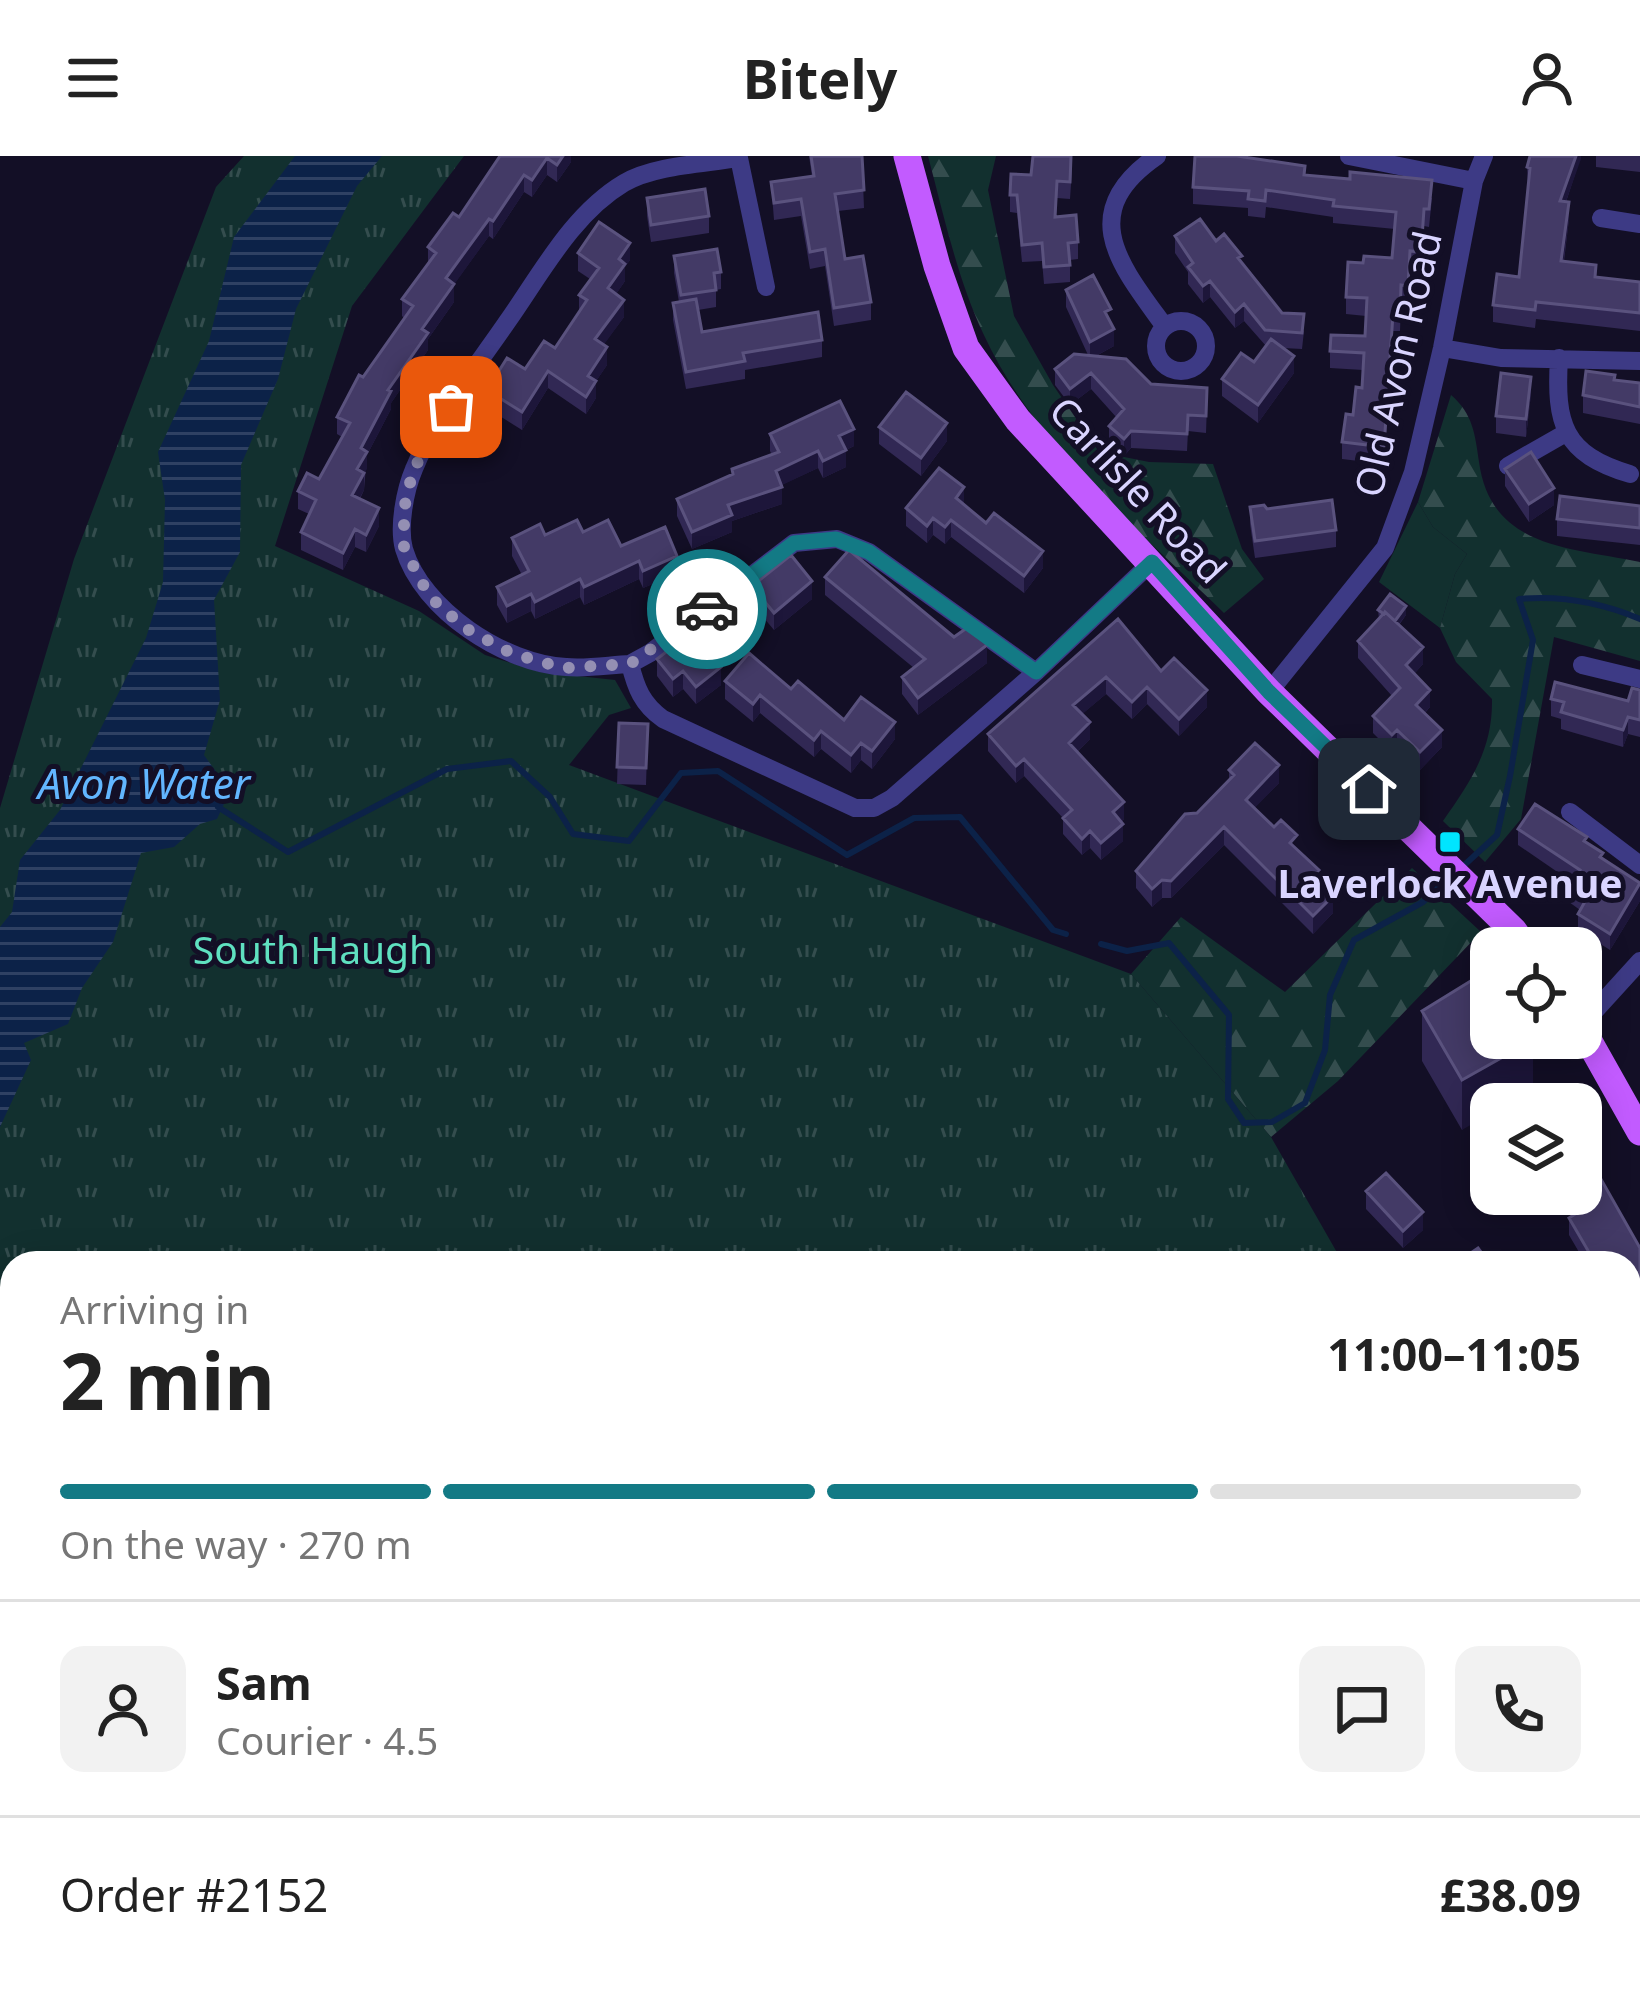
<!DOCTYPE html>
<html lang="en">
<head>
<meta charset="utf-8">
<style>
  body { margin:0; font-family:"Noto Sans",sans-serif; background:#f2f2f2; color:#222; height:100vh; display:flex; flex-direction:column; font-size:45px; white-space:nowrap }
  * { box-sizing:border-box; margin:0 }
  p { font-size:39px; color:#767676 }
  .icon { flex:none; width:66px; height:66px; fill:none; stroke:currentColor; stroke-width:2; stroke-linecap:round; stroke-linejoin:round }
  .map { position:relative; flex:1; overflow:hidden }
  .details { position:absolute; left:0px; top:1095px; width:1641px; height:747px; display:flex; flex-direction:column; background:#fff; border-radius:36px 36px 0 0; box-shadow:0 6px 30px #0003 }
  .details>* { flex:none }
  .controls { position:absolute; left:1470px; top:771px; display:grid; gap:24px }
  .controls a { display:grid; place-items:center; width:132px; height:132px; border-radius:24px; background:#fff; box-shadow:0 6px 30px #0003; font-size:60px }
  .pin { position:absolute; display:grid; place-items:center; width:102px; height:102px; color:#fff; margin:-51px; border-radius:24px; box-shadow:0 6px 18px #0006 }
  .courier { position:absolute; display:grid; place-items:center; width:120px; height:120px; margin:-60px; border:9px solid #137a85; border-radius:50%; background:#fff; color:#222; box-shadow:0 3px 15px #0007 }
  .headline em { font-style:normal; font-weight:700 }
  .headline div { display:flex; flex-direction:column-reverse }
  .headline { display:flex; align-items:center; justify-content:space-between; height:204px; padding:0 60px }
  h1 { font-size:78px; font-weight:700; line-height:90px }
  .bar { display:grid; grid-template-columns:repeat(4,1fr); gap:18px 12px; align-content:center; height:144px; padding:0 60px }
  .bar i { height:15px; border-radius:9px; background:#e0e0e0 }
  .bar .selected { background:#137a85 }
  .bar p { grid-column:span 4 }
  .line { display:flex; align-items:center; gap:30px; padding:0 60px; border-top:3px solid #e0e0e0 }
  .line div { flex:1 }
  .round { display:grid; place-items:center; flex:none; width:126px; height:126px; border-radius:24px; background:#f2f2f2 }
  header { display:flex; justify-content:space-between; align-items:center; height:156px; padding:0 60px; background:#fff; font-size:54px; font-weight:700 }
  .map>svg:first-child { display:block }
  .green { fill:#12302f }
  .forest { fill:url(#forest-firs) }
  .park { fill:url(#park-tufts) }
  .water { fill:url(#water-rules) }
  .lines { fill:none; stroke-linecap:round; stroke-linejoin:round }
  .stream { stroke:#0c2248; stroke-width:6 }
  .minor { stroke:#3d3a85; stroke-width:18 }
  .primary { stroke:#c25bff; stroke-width:27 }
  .wall { fill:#312854 }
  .shaded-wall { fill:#1d163a }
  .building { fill:#433a66; stroke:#5a527e; stroke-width:3 }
  .done { stroke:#948fb3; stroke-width:12; stroke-dasharray:0 21.6 }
  .route { stroke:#137a85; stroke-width:15 }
  .poi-dot { fill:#00e5ff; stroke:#130f26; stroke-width:4.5 }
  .labels { text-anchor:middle; stroke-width:10; stroke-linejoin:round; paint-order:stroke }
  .street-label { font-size:39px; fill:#d9d4ff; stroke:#130f26 }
  .poi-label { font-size:39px; font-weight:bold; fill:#d9d4ff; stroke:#130f26 }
  .park-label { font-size:39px; fill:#5fe0c0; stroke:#130f26 }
  .water-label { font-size:42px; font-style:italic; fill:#62b6ff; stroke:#130f26 }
</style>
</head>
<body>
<header><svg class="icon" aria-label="menu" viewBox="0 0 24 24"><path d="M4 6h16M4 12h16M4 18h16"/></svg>Bitely<svg class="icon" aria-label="person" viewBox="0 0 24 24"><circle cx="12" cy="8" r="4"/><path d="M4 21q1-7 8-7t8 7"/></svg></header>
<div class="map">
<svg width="1640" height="1840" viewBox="0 0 1640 1840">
  <defs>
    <pattern id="forest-firs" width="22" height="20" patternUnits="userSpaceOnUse" patternTransform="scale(3)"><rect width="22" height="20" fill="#12302f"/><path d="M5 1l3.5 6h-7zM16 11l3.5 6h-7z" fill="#344d4e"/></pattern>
    <pattern id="park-tufts" width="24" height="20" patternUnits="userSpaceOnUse" patternTransform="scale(3)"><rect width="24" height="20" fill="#12302f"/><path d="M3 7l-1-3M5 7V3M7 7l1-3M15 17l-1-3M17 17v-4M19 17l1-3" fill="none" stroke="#344d4e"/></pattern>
    <pattern id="water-rules" width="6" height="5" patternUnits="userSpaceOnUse" patternTransform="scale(3)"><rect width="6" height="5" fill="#0c2248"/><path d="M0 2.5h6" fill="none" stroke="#2f4163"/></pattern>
  </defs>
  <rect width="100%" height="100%" fill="#130f26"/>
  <!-- green -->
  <path class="green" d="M1418 346 1433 371 1467 398 1455 418 1440 472 1379 426Z"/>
  <!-- forest -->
  <path class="forest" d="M928 0H996L988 34 1014 160 1053 229 1099 296 1149 306 1213 308 1242 393 1264 423 1224 457C1138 373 1034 289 983 177 957 121 944 60 928 0Z
    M1451 239C1473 258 1475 278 1479 306 1491 393 1570 391 1640 406V505L1554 481 1521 663 1485 706 1443 665C1471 625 1493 593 1492 543L1456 506 1440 472 1455 418 1467 398 1433 371 1418 346Z
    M1412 712 1481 776 1338 925 1271 981 1131 818 1181 761 1285 836Z"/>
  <!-- park -->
  <path class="park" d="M244 0H464L352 150 275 390 419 455 485 499 540 516 615 524 631 552 609 559 569 609 1131 818 1271 981 1343 1107H12V1830H1629V1386L1640 1439V1840H0V652L74 403 216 31Z"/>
  <!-- water -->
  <path class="water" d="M295 0H382L357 30 296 153 278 223 241 309 240 396 214 444 220 544 204 599 230 635 217 663 200 668 174 691 141 697 113 786 82 832 68 868 24 887 31 904 0 971V771L12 756 20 704 60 654 146 482 163 426 165 344 158 296 209 185 234 81Z
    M1390 1830H1485L1489 1840H1395Z"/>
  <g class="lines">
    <!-- stream -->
    <path class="stream" d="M218 651 288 696 447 613 511 605 550 641 573 678 629 685 681 617 718 615 847 699 914 662 960 661 1053 774 1066 778
      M1460 713 1497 679 1510 620 1533 484 1519 443C1562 439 1600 446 1640 463
      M1101 788 1127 795 1169 787 1229 859 1228 943 1244 967 1272 966 1305 947 1325 894 1330 839 1354 784 1423 746 1450 721"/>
    <!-- minor -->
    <path class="minor" d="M1157 0C1074 57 1121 110 1165 171
      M1349 0 1474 25
      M1601 62 1640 68
      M766 131 739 2C704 8 655 9 624 27 572 58 541 118 507 166 477 210 434 263 414 313 405 334 398 371 404 393 422 454 505 508 566 511 587 513 609 509 630 508 636 532 642 548 663 563L855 652H874L892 642 1036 516 1152 406
      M1156 190a25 25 0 1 1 50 0a25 25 0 1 1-50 0Z
      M1442 192 1501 202 1640 205
      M1559 202C1555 268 1563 298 1630 318
      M1508 310 1564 278
      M630 508 650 497 794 387 837 383 869 396 1036 516
      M1582 509 1640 523
      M1269 536 1385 392 1413 316 1442 192 1474 25 1484 0
      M1570 656 1640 709
      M1581 870 1640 805
      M1629 1330 1640 1324"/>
    <!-- primary -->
    <path class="primary" d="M907 0 937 110 966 192 1018 264 1269 536 1514 775 1526 792
      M1581 871 1640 976"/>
  </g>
  <!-- wall -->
  <path class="wall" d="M500 0H571V6L557 26 547 19 532 41 524 36 493 83 489 80 454 128V146L428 183V194L391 247V253L367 299 364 334 360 343 379 370 366 396 355 391 343 414 301 394V376L309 358 298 353V335L319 323 342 281 337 278V261L404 162 402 160V143L428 107V91L459 61Z
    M809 0H862L864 52 838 55 845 103 871 146V164L834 170 825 110 810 113 801 60 774 64 771 26 812 20Z
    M1581 0 1566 46 1569 63 1564 105 1596 121 1640 126V175L1536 163 1535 172 1493 166V149L1519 121 1528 28 1527 11Z
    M1596 0H1640V16L1596 11Z
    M1072 13 1070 43 1057 42 1056 61 1078 86V103L1070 104V126L1044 128 1042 105 1022 106 1017 57 1010 56V39L1031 19Z
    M1305 19 1432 42 1429 71 1424 70 1421 114 1410 113 1408 147H1401L1400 175H1393L1384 308 1342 303V286L1362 232 1363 214 1330 212V195L1365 180 1366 160 1346 158V141L1363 107 1392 102 1395 73 1333 67V61L1266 51 1265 62 1248 60V52L1193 48V31Z
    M647 42 709 60V77L651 86 647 60Z
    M1175 80 1216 85 1242 106 1282 157 1304 175 1302 193 1283 192 1294 217 1258 267 1222 240V223L1254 206 1266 190 1244 165 1235 172 1210 141 1203 147 1188 128V116L1175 97Z
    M578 97 630 104 625 111V125L616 138 624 161 603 189 607 209 596 225V242L586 258 548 232 522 274 487 252V234L525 213 555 192 579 156V139L590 123 578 115Z
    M674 100 721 116V133L716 134V151L698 154 702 176 822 184V201L745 214V223L686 233 673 164V147L679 146 674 117Z
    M1066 134 1111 167 1114 190 1096 200 1151 228 1207 248 1206 277 1188 275 1187 295 1131 292 1124 300 1109 287V270L1117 262 1091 233 1070 249 1055 229V213L1088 199 1066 151Z
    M1615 224 1640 227V268L1583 257V239Z
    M1531 238 1526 281 1496 277V260Z
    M879 271 947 285 921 320 879 288Z
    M770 278 854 290 846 294V311L823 322 818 312 781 329 782 348 732 365V376L692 393 677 360V343L732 319V313L772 299 770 295Z
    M1505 313 1554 349 1529 366 1505 330Z
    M964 348 1043 412 1024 437 951 381 945 388 933 379 927 387 906 370V352Z
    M1640 350V389L1557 380V363Z
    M1250 351 1267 353 1336 374V391L1255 402 1250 368Z
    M583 376 621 390 677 418 643 432 639 423 584 449 580 441 535 463 531 455 507 467 497 449V431L522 419 512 400V382Z
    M825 421 954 481 987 507 918 559 902 538V521L914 512 825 439Z
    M752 430 812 443 774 474 752 448Z
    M1378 454 1406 459 1399 469 1423 508 1414 518 1430 551 1425 557 1442 591 1420 614 1397 591 1392 596 1373 577V560L1392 540 1358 502V485L1379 463Z
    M1118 463 1161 515 1207 551 1179 580 1147 548 1132 563 1106 538 1082 558 1090 583 1077 596 1124 663 1121 666 1123 685 1101 704 1090 692 1082 699 1063 678V662L1024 620 1016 627 988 595V578Z
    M657 503 721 529 696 548 683 533 673 541 657 520Z
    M725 525 791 533 844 564 895 583 872 613 861 604 851 617 821 593 814 601 760 557 753 566 725 543Z
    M1640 534V581L1628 578 1623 591 1561 573V563L1551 560V543L1628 545Z
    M619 567 648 568 646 629 617 628Z
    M1229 614 1279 627 1254 652 1297 693 1319 726 1333 757 1313 778 1224 689 1171 742H1162L1152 751 1136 732V715L1197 657 1229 624Z
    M1518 673 1587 686 1603 703 1640 727V745L1610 794 1578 774V758L1580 754 1569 746V730L1572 726 1518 689Z
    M1422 855 1533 933 1507 948H1491L1462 974 1422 905Z
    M1366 1035 1423 1074 1403 1092 1366 1053Z
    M1553 1038H1581L1640 1092V1208L1629 1187V1107L1583 1103 1569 1079V1062L1573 1060 1562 1042 1557 1045Z"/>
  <!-- shaded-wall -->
  <path class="shaded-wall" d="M563 0H571V6L557 26V9Z
    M1576 0H1581V3L1560 62V45Z
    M547 2V19L532 41V24Z
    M524 19V36L493 83V65Z
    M1569 46V63L1561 122V105Z
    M489 63V80L446 140V122Z
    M630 87V104L625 111V125L608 150V132L619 103Z
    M1210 125V141L1203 147V130Z
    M454 128V146L428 183V194L391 247V253L367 299V313L357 330V313L361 292 388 234 422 173Z
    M624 144V161L595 201V183Z
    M1244 148V165L1235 172V156Z
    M1393 158V175L1384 308V291Z
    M1114 173V190L1090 203V186Z
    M607 191V209L588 237V220Z
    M1294 200V217L1258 267V249Z
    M548 215V232L522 274V256Z
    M1091 217V233L1070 249V233Z
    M1531 221V238L1526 281V263Z
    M596 225V242L586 258V241Z
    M947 267V285L921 320V302Z
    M854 273V290L839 297V280Z
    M1131 275V292L1124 300V283Z
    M846 294V311L823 322V305Z
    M818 295V312L776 332V315Z
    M364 317V334L352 356V339Z
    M782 331V348L732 365V376L692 393V376L728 349Z
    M964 331V349L956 342Z
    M1554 332V349L1529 366V348Z
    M379 352V370L366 396V379Z
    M933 362V379L927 387V370Z
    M951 364V381L945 388V371Z
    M355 373V391L343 414V397Z
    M1043 395V412L1024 437V420Z
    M677 400V418L643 432V415Z
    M639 405V423L584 449V431Z
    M580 423V441L535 463V446Z
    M812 425V443L774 474V457Z
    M531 438V455L507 467V450Z
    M1406 450V459L1394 474V466Z
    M987 489V507L918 559V542Z
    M1423 491V508L1406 527V509Z
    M721 511V529L696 548V531Z
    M683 515V533L673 541V523Z
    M1106 521V538L1073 566V549Z
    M1147 531V548L1132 563V546Z
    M1207 534V551L1179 580V563Z
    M1430 534V551L1416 566V549Z
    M760 539V557L753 566V548Z
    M1628 561V578L1623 591V574Z
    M895 566V583L872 613V595Z
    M1090 566V583L1069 603V587Z
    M1397 574V591L1392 596V579Z
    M1442 574V591L1420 614V596Z
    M821 575V593L814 601V584Z
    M861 587V604L851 617V599Z
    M1024 603V620L1016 627V610Z
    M1279 609V627L1246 661V644Z
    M1124 646V663L1113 673V656Z
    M1123 668V685L1101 704V687Z
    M1224 671V689L1171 742V725Z
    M1090 675V692L1082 699V683Z
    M1162 724V742L1152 751V733Z
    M1640 729V745L1610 794V778Z
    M1333 740V757L1313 778V760Z
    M1533 884V933L1507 948H1491V957L1462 974V924Z
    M1423 1056V1074L1403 1092V1075Z"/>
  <!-- building -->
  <path class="building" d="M500 0H563L557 9 547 2 532 24 524 19 493 65 489 63 446 122 454 128 422 173 428 177 388 234 391 235 361 292 367 296 357 313 364 317 352 339 379 352 366 379 355 373 343 397 301 376 316 344 298 335 307 317 319 323 350 267 337 261 359 219 363 221 413 150 402 143 436 97 428 91 453 57 459 61Z
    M811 0H862L864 34 835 38 845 103 863 100 871 146 834 152 825 93 810 96 801 43 774 47 771 26 814 20Z
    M1033 0H1071L1070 26 1057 25 1055 61 1076 59 1078 86 1068 87 1070 109 1044 111 1042 87 1022 89 1017 39H1010L1011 18 1031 19Z
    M1195 0H1237L1305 10 1304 19 1350 23V16L1432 24 1429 53H1424L1421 96 1410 95 1408 130 1401 129 1400 158H1393L1384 291 1342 286 1346 258 1353 259 1356 231 1362 232 1364 197 1330 195 1331 179 1365 180 1367 142 1346 141 1348 106 1363 107 1364 100 1392 102 1396 56 1333 50 1334 44 1266 34 1265 45 1248 43 1249 35 1193 31Z
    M1530 0H1576L1560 45 1569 46 1561 105 1596 109 1595 121 1640 126V157L1536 146 1535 154 1493 149 1497 118 1519 121 1530 12 1527 11Z
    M705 33 709 60 651 69 647 42Z
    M1200 63 1216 85 1224 78 1242 100 1238 102 1282 157 1304 158 1302 177 1265 174 1244 148 1235 156 1210 125 1203 130 1188 111 1193 107 1175 80Z
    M599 66 630 87 619 103 625 108 608 132 624 144 595 183 607 191 588 220 596 225 586 241 548 215 522 256 487 234 507 202 525 213 544 185 555 192 587 144 579 139 599 112 578 97Z
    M717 93 721 116 714 117 716 134 681 139 674 100Z
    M1093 119 1111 153 1105 156 1114 173 1090 186 1066 134Z
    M696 143 702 176 818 156 822 184 743 197 745 205 686 216 673 147Z
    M1271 183 1294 200 1258 249 1222 223 1241 197 1254 206Z
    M1074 198 1126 203 1151 228 1207 232 1206 260 1188 259 1187 278 1131 275 1124 283 1109 270 1124 253 1091 217 1070 233 1055 213Z
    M1586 215 1615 219 1614 224 1640 227V251L1583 239Z
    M1501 217 1531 221 1526 263 1496 260Z
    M906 236 947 267 921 302 879 271Z
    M840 245 854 273 839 280 846 294 823 305 818 295 776 315 782 331 728 349 732 359 692 376 677 343 733 318 732 313 779 296 770 278Z
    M1531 296 1554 332 1529 348 1505 313Z
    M939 312 964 331 956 342 986 367 994 357 1043 395 1024 420 951 364 945 371 933 362 927 370 906 352Z
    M1560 340 1640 350V372L1557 363Z
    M1332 344 1336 374 1255 385 1250 351 1264 349 1267 353Z
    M577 364 583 376 608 364 621 390 665 371 677 400 643 415 639 405 584 431 580 423 535 446 531 438 507 450 497 431 529 415 512 382 540 368 545 379Z
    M849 394 954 481 971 469 987 489 918 542 902 521 925 503 825 421Z
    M791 399 812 425 774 457 752 430Z
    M1390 438 1406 450 1395 465 1385 456 1384 458 1378 454Z
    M1385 456 1423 491 1406 509 1430 534 1416 549 1442 574 1420 596 1397 574 1392 579 1373 560 1400 532 1358 485Z
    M1118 463 1161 515 1174 502 1207 534 1179 563 1147 531 1132 546 1106 521 1073 549 1090 566 1069 587 1124 646 1113 656 1123 668 1101 687 1090 675 1082 683 1063 662 1072 654 1024 603 1016 610 988 578Z
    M693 475 721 511 696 531 683 515 673 523 657 503Z
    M749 497 791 533 798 525 844 564 861 541 895 566 872 595 861 587 851 599 821 575 814 584 760 539 753 548 725 525Z
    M1555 526 1628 545 1632 532 1640 534V564L1628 561 1623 574 1561 556 1564 546 1551 543Z
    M619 567 648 568 646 612 617 611Z
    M1255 587 1279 609 1246 644 1274 671 1281 664 1297 679 1290 687 1319 714 1313 720 1333 740 1313 760 1224 671 1171 725 1162 724 1152 733 1136 715 1185 658 1197 657 1234 619 1229 614Z
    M1535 648 1587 681 1584 685 1603 697 1600 701 1640 727 1610 778 1578 758 1587 742 1569 730 1580 714 1518 673Z
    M1487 815 1491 820V882H1531L1533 884 1462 924 1422 855Z
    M1581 988 1640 1092V1191L1629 1170V1164L1637 1160 1629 1146V1107L1576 1106 1590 1098 1569 1062 1580 1055 1570 1038H1581Z
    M1386 1017 1423 1056 1403 1075 1366 1035Z
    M1478 1092 1489 1107H1456Z"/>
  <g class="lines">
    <!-- done -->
    <path class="done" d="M451 251 413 314 404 353V392L429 440 465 472 511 497 563 512 630 508 707 453"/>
    <!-- route -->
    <path class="route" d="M707 453 794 387 836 383 869 396 1036 516 1152 406 1269 536 1369 633"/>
  </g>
  <!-- markers -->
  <rect class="poi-dot" x="1438" y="674" width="24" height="24" rx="6"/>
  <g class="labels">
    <!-- street labels -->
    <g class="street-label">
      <text transform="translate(1398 208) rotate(-77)" y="14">Old Avon Road</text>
      <text transform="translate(1138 334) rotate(47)" y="14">Carlisle Road</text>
    </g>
    <!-- poi labels -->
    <g class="poi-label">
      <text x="1450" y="742">Laverlock Avenue</text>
    </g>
    <!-- park labels -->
    <g class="park-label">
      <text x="313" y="808">South Haugh</text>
    </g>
    <!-- water labels -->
    <g class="water-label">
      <text x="144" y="643">Avon Water</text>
    </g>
  </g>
</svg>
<div class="controls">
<a><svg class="icon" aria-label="locate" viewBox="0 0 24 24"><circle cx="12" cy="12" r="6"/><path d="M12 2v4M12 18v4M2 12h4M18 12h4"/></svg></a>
<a><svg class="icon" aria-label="layers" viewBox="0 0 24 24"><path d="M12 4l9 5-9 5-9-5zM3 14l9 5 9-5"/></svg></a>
</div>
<div class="pin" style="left:451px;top:251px;background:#ea580c"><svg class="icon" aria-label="bag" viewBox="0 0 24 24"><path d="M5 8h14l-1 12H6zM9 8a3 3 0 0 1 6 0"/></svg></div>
<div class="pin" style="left:1369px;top:633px;background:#1f2937"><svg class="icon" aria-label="home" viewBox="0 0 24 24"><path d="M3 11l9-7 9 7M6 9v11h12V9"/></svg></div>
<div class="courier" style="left:707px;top:453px"><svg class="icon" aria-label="car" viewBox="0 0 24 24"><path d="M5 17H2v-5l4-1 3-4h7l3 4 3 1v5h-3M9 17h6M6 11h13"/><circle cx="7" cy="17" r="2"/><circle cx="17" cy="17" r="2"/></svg></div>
<section class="details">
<div class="headline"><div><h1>2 min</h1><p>Arriving in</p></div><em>11:00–11:05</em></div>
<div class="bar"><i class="selected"></i><i class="selected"></i><i class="selected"></i><i></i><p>On the way · 270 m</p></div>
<div class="line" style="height:216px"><a class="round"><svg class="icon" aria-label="person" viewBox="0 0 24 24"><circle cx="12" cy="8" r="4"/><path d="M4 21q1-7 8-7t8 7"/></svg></a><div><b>Sam</b><p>Courier · 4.5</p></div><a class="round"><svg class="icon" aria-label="chat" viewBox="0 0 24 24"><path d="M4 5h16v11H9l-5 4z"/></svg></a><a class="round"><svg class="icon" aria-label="phone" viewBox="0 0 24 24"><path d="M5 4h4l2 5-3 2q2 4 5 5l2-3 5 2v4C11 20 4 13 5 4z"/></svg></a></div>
<div class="line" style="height:156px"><div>Order #2152</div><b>£38.09</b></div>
</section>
</div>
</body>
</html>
